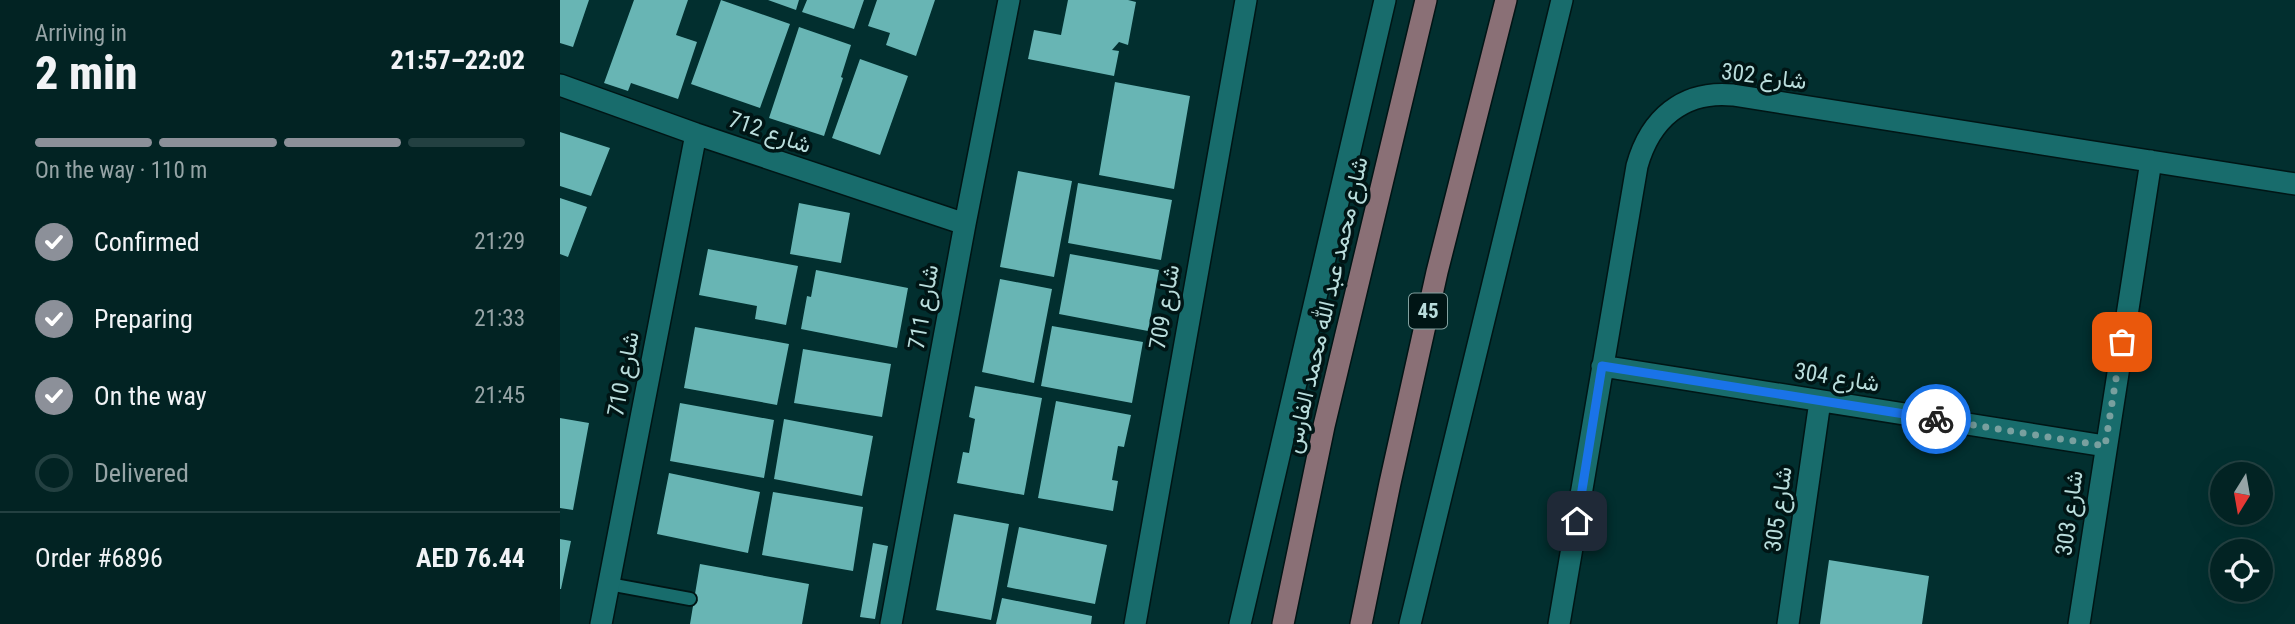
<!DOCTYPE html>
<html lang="en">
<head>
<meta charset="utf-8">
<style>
  body { margin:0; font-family:"Roboto Condensed",Vazirmatn,sans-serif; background:#102f30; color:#f1f3f6; height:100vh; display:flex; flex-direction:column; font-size:26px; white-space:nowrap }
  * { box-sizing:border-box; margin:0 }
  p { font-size:23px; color:#96a4a6 }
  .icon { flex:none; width:38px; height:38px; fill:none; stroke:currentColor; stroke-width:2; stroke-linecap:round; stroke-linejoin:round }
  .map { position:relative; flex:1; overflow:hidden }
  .details { display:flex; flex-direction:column; background:#022323; width:560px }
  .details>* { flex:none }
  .needle { width:46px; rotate:191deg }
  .controls { position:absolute; left:1650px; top:462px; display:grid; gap:14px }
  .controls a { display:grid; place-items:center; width:63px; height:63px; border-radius:50%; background:#022323; box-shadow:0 7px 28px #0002,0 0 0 2px #234041; font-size:35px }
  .pin { position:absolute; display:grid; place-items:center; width:60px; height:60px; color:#fff; margin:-30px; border-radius:14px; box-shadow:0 4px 10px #0006 }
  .courier { position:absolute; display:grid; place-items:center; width:70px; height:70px; margin:-35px; border:5px solid #1a73e8; border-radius:50%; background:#fff; color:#222; box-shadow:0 2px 9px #0007 }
  .summary em { font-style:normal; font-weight:800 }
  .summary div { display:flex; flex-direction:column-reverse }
  .summary { display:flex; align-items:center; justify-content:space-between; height:119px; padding:0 35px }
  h1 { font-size:46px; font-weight:800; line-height:52px }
  .bar { display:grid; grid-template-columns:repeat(4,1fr); gap:10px 7px; align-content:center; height:84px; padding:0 35px }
  .bar i { height:9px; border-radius:5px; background:#234041 }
  .bar .active { background:#8c9099 }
  .bar p { grid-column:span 4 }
  .line { display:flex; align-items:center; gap:18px; padding:0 35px; border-top:2px solid #234041 }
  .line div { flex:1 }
  ol { padding:0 35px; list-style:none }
  li { display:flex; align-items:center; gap:21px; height:77px }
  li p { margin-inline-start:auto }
  li .icon { padding:7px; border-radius:50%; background:#8c9099; color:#fff; stroke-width:4 }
  li:last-child { color:#96a4a6 }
  li i { width:38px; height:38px; border:4px solid #234041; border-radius:50% }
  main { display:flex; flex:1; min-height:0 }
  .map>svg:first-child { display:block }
  .building { fill:#68b5b4 }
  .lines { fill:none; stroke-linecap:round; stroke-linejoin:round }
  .service-casing { stroke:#001515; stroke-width:16 }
  .minor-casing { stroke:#001515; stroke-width:24 }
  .tertiary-casing { stroke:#001515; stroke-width:24 }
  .primary-casing { stroke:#001515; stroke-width:24 }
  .service { stroke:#186c6c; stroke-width:12 }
  .minor { stroke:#186c6c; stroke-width:21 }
  .tertiary { stroke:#186c6c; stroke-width:21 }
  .primary { stroke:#8a7076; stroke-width:21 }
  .done { stroke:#79a09f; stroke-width:7; stroke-dasharray:0 12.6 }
  .route { stroke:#1a73e8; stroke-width:9 }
  .labels { text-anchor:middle; stroke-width:7; stroke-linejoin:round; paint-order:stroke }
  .shield { fill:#001515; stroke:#82a1a0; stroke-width:2 }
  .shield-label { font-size:21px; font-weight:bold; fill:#b9dddc }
  .street-label { font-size:23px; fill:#b9dddc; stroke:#001515 }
</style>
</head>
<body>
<main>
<section class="details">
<div class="summary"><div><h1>2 min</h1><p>Arriving in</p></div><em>21:57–22:02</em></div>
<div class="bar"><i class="active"></i><i class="active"></i><i class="active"></i><i></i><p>On the way · 110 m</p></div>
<ol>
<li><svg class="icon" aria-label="check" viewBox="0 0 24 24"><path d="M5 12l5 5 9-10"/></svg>Confirmed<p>21:29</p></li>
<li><svg class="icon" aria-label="check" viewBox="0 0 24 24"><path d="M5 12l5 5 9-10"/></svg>Preparing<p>21:33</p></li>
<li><svg class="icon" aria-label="check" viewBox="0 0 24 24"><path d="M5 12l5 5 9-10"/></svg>On the way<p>21:45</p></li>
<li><i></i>Delivered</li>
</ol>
<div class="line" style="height:91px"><div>Order #6896</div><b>AED 76.44</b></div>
</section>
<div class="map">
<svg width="1735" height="624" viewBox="0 0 1735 624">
  <rect width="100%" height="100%" fill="#022f2f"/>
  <!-- building -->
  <path class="building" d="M0 0H29L13 47 0 43Z
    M74 0H128L116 35 137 42 118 99 71 83 68 91 44 83Z
    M161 0 230 24 200 108 131 84Z
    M208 0H239L236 10Z
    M247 0H304L294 29 242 12Z
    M317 0H375L356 56 326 45 330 33 308 26Z
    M508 0H568L576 2 568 45 559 42 552 50 559 51 554 76 468 59 474 30 501 35Z
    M239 27 291 45 281 77 283 78 264 136 209 118Z
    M300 59 348 76 320 155 272 138Z
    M555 82 630 96 614 189 539 175Z
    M0 132 50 148 31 196 0 186Z
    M458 171 512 181 494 277 440 267Z
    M518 183 612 200 601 260 508 243Z
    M0 198 27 207 8 257 0 254Z
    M239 203 290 213 281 263 230 254Z
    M148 249 238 266 226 325 195 319 197 306 139 295Z
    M510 254 599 270 588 331 499 314Z
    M256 270 348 288 337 348 241 329 247 296 251 297Z
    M440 279 492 289 474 383 422 372Z
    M492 326 583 342 572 403 481 386Z
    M135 327 229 344 217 405 124 388Z
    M243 349 331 364 322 417 234 403Z
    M415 386 482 398 464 495 397 483 403 452 409 453 415 419 409 417Z
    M496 401 571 415 564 447 558 446 552 480 558 481 553 511 478 498Z
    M120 403 214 420 204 478 110 461Z
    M0 418 29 423 13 510 0 508Z
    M224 419 313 436 302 496 214 479Z
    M109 473 200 492 188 553 97 534Z
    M213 492 303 507 293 571 202 555Z
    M394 514 449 524 431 620 376 610Z
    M459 527 547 545 535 604 447 587Z
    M0 539 11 541 1 589H0Z
    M313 543 328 546 315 619 300 617Z
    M1269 560 1369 576 1362 624H1260Z
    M140 564 249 584 242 624H130Z
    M442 598 532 616 531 624H436Z"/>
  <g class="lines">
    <defs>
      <path id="service" d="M49 584 130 599"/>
      <path id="minor" d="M0 85 136 134 405 224
        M1042 366 1545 446
        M41 624 136 134
        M331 624 405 224 449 0
        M575 624 686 0
        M999 624 1077 166C1090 119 1123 90 1173 95L1735 184
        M1228 624 1260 401
        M1519 624 1591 161"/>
      <path id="tertiary" d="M680 624 825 0
        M850 624 1002 0"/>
      <path id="primary" d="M723 624 764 426 866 0
        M801 624 830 483 877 272 946 0"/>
    </defs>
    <!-- service casing -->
    <use href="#service" class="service-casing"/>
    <!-- minor casing -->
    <use href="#minor" class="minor-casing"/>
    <!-- tertiary casing -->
    <use href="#tertiary" class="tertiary-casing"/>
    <!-- primary casing -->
    <use href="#primary" class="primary-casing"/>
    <!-- service -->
    <use href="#service" class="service"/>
    <!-- minor -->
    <use href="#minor" class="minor"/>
    <!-- tertiary -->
    <use href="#tertiary" class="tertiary"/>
    <!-- primary -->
    <use href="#primary" class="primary"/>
  </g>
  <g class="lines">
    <!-- done -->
    <path class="done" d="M1376 419 1545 446 1562 342"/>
    <!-- route -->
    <path class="route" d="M1017 521 1042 366 1376 419"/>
  </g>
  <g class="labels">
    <!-- shield labels -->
    <rect class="shield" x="849" y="293.5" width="38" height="35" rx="5"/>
    <g class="shield-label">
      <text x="868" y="318">45</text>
    </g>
    <!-- street labels -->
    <g class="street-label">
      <text transform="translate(1204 76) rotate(7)" y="8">شارع 302</text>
      <text transform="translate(210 132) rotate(19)" y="8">شارع 712</text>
      <text transform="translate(766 305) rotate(-77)" y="8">شارع محمد عبد الله محمد الفارس</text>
      <text transform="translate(363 307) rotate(-80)" y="8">شارع 711</text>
      <text transform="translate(604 307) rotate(-80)" y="8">شارع 709</text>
      <text transform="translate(63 374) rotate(-79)" y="8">شارع 710</text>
      <text transform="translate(1277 377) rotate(9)" y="8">شارع 304</text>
      <text transform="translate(1218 509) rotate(-82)" y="8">شارع 305</text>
      <text transform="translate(1509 513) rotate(-82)" y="8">شارع 303</text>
    </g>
  </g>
</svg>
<div class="controls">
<a><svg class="needle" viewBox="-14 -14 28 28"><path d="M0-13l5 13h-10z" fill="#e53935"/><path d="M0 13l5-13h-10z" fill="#96a4a6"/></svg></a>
<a><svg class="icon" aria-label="locate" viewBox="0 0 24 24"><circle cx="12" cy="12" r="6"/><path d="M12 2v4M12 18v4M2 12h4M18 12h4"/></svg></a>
</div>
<div class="pin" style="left:1562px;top:342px;background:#ea580c"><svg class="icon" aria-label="bag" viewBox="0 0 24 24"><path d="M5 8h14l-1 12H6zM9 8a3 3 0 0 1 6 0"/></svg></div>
<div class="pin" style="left:1017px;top:521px;background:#1f2937"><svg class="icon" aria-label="home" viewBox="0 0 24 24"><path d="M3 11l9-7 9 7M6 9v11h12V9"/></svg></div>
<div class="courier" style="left:1376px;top:419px"><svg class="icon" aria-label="bike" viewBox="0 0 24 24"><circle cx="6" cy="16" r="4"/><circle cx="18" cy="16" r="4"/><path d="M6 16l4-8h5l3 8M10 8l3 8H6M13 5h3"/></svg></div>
</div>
</main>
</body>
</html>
